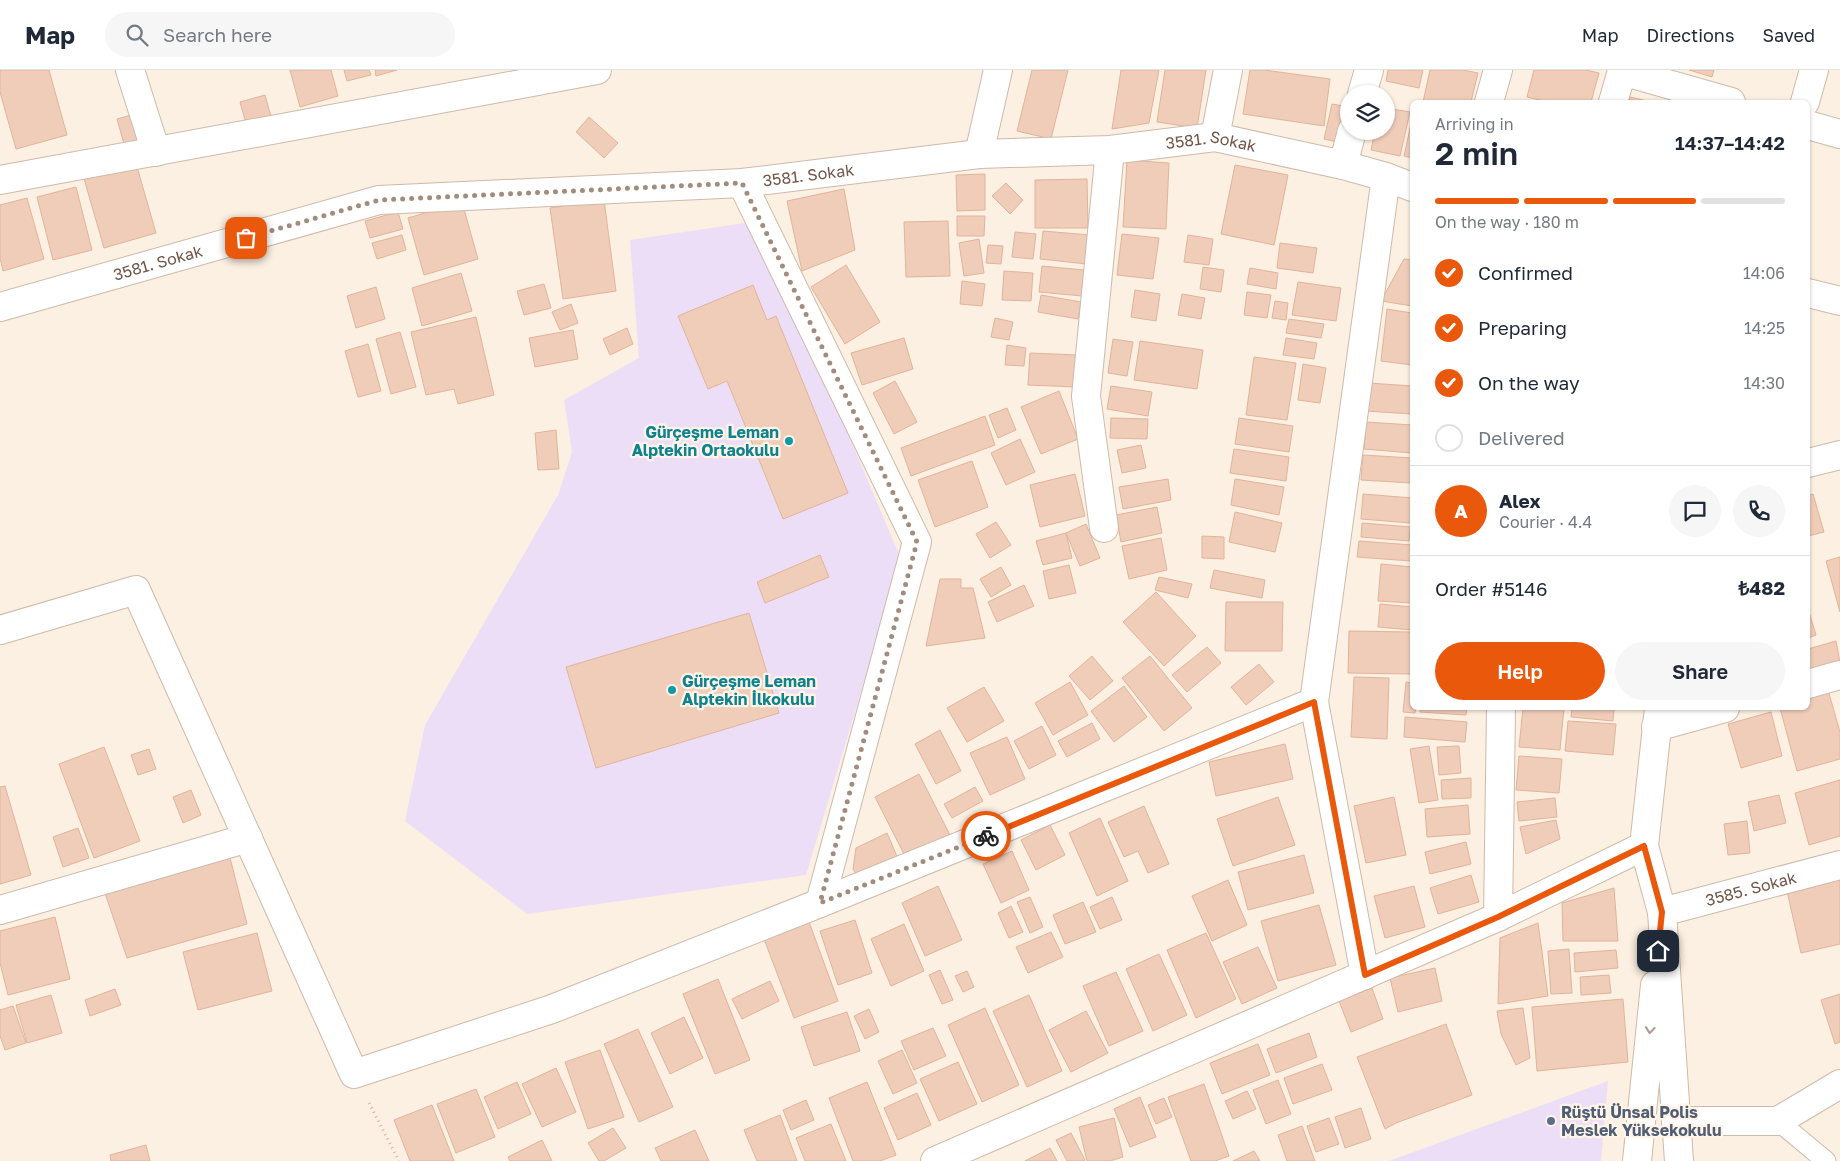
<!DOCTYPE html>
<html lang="en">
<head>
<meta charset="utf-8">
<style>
  body { margin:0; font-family:"Golos Text",sans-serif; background:#f6f6f7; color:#1f2937; height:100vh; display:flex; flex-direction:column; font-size:19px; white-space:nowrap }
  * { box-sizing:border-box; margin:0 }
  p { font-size:16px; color:#747a83 }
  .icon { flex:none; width:28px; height:28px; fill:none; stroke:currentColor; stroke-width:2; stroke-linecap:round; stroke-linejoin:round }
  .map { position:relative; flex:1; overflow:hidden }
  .details { position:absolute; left:1410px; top:30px; width:400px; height:610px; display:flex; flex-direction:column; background:#fff; border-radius:8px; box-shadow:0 1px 4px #0004 }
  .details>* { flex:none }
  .controls { position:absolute; left:1340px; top:15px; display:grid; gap:10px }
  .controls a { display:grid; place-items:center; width:55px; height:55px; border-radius:50%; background:#fff; box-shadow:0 1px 4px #0004; font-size:25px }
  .pin { position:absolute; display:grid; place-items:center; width:42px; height:42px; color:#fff; margin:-21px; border-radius:10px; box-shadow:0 2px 8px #0006 }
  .courier { position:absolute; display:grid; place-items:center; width:50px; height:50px; margin:-25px; border:4px solid #ea580c; border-radius:50%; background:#fff; color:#222; box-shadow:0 1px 6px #0007 }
  .head em { font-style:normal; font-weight:600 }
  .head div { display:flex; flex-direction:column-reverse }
  .head { display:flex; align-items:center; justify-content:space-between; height:85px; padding:0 25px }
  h1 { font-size:32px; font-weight:600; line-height:38px }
  .bar { display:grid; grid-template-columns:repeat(4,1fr); gap:8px 5px; align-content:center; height:60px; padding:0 25px }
  .bar i { height:6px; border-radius:4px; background:#e0e1e3 }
  .bar .current { background:#ea580c }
  .bar p { grid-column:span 4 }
  .line { display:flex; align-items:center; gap:12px; padding:0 25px; border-top:1px solid #e0e1e3 }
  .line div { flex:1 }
  .round { display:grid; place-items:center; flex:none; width:52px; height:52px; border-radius:26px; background:#f6f6f7 }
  ol { padding:0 25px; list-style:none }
  li { display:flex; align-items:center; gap:15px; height:55px }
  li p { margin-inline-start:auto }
  li .icon { padding:5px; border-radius:50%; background:#ea580c; color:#fff; stroke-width:4 }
  li:last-child { color:#747a83 }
  li i { width:28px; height:28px; border:2px solid #e0e1e3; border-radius:50% }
  .button { display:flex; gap:10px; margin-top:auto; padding:10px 25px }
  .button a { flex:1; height:58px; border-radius:30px; background:#ea580c; color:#fff; font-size:20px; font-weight:600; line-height:58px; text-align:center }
  .button a+a { background:#f6f6f7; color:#1f2937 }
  header { display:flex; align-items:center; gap:30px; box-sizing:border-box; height:70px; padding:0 25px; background:#fff; border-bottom:1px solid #e0e1e3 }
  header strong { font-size:24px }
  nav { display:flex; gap:28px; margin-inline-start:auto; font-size:18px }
  .search { width:350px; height:45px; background:#f6f6f7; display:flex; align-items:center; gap:12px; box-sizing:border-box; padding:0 18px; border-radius:28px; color:#747a83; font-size:19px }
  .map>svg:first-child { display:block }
  .education { fill:#eddef7 }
  .building { fill:#f0cdb9; stroke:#e2b39a }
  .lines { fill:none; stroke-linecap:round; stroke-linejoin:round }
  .service-casing { stroke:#cebaab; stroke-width:21 }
  .minor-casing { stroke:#cebaab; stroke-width:30 }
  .secondary-casing { stroke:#d1b9a8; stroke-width:30 }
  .path { stroke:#d4b19d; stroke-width:3; stroke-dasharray:1 4; stroke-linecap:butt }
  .service { stroke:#fff; stroke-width:19 }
  .minor { stroke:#fff; stroke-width:28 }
  .secondary { stroke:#fff; stroke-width:28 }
  .oneway { stroke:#aa9a92 }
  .done { stroke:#a18c7e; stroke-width:5; stroke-dasharray:0 9 }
  .route { stroke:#ea580c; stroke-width:6 }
  .culture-dot { fill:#0f9aa8; stroke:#fff4e7; stroke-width:2 }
  .service-dot { fill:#5c6f8a; stroke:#fff4e7; stroke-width:2 }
  .labels { text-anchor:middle; stroke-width:4.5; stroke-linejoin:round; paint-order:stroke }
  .street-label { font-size:16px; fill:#715649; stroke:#fff4e7 }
  .culture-label { font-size:16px; font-weight:bold; fill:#0d838f; stroke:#fff4e7; text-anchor:end }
  .service-label { font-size:16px; font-weight:bold; fill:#4e5e75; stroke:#fff4e7; text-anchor:start }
</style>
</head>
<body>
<header>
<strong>Map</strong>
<div class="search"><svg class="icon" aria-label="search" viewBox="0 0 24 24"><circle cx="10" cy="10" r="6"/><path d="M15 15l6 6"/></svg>Search here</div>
<nav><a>Map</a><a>Directions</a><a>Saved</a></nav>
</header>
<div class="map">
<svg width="1840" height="1091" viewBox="0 0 1840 1091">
  <rect width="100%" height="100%" fill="#fbf0e1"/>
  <!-- education -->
  <path class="education" d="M758 151 901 489 806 805 527 844 405 751 425 655 558 425 572 382 564 330 639 288 630 170Z
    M1608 1011 1601 1091H1389Z"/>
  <!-- building -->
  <path class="building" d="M0 0H49L67 65 16 79 0 22Z
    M290 0H331L338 26 300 37Z
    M344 0H369L371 5 347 11Z
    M375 0H397L376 6Z
    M1032 0H1068L1051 69 1017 61Z
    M1121 0H1159L1149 53 1112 59Z
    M1165 0H1206L1197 58 1157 52Z
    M1250 0H1264L1330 9 1324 56 1243 44Z
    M1388 0H1423L1419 18 1386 11Z
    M1430 0H1463L1478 3 1471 32H1423Z
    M1534 0H1586L1599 3 1591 32H1548L1527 27Z
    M1689 0H1714L1712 7Z
    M265 25 272 50 247 57 240 32Z
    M1630 27 1652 32H1629Z
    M1332 34 1349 37V59L1346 74 1324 69Z
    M1386 38 1410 42 1400 86 1371 80 1375 61H1386Z
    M135 44 142 69 124 74 117 49Z
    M589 47 618 73 604 88 576 62Z
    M1412 49V88L1404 86Z
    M135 90 156 163 104 178 83 105Z
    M1127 90 1169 93 1166 159 1123 157Z
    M1235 95 1288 105 1274 175 1221 164Z
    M985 104V140L957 141 956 105Z
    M1087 109 1088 158H1035V110Z
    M1006 113 1023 130 1010 144 992 126Z
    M76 117 92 180 53 190 37 127Z
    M844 119 855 180 802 201 787 131Z
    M27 128 44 189 3 201 0 188V135Z
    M604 130 616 221 563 229 550 138Z
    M462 132 478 189 424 205 408 148Z
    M398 142 403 159 370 168 365 151Z
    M957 146H985L984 166H957Z
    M948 151 950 206 906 207 904 152Z
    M1043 161 1090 165 1087 194 1040 189Z
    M1015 162 1036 164 1033 189 1012 187Z
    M1122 164 1159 168 1153 209 1117 205Z
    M402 165 406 180 377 189 372 173Z
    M1188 165 1213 169 1209 195 1184 192Z
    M979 169 984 203 964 206 959 173Z
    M1280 173 1317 178 1313 203 1277 198Z
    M988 175 1003 176 1001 194 986 193Z
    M1404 189 1412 190V236L1381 231Z
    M846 195 880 252 845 274 811 217Z
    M1042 196 1084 200 1082 226 1039 222Z
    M1203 197 1224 200 1221 222 1200 219Z
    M1250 198 1278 203 1276 219 1247 214Z
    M1004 201 1033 203 1031 231 1002 230Z
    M461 203 472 241 422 256 412 218Z
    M962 211 985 214 982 236 960 234Z
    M1298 212 1341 218 1336 251 1292 245Z
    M544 214 551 238 524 245 517 221Z
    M753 215 767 250 776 246 848 423 783 449 727 311 708 319 678 246Z
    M376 217 385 249 356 258 347 226Z
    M1135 220 1160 224 1156 251 1131 247Z
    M1247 222 1271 225 1267 248 1244 245Z
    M1182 224 1205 228 1201 249 1178 245Z
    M1041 225 1081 232 1078 249 1038 242Z
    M1275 231 1288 233 1286 250 1272 248Z
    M571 234 578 253 560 260 552 242Z
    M1387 239 1412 243V295L1381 291Z
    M476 247 494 325 458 334 454 319 426 325 411 262Z
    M995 248 1013 252 1009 270 991 267Z
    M1289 249 1324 254 1321 268 1286 263Z
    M627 258 633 274 610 285 603 269Z
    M573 260 578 289 535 297 529 268Z
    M400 262 416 317 391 324 376 269Z
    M904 268 913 299 862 315 851 283Z
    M1286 268 1317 273 1314 289 1283 285Z
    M1113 269 1133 272 1127 306 1108 303Z
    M1140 271 1203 280 1197 319 1134 310Z
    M368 274 381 321 358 327 345 281Z
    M1007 275 1026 278 1024 296 1005 295Z
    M1030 283 1078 285 1076 317 1028 315Z
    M1254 287 1296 293 1287 350 1246 345Z
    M1303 294 1326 298 1320 333 1298 330Z
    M895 311 917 352 894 364 873 323Z
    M1369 313 1412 316V344L1366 341Z
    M1111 316 1152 322 1148 346 1107 339Z
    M1059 321 1078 369 1041 384 1021 337Z
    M1007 338 1016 360 998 368 989 345Z
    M985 346 995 375 911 406 901 378Z
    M1111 348 1148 349 1147 369 1110 368Z
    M1239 348 1293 356 1289 382 1235 374Z
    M1366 352 1412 355V383L1364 379Z
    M556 360 559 399 538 400 535 363Z
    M1020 369 1035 402 1006 415 991 383Z
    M1141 375 1146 398 1122 403 1117 380Z
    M1234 379 1289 387 1286 411 1230 403Z
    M1363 385 1412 388V413L1361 410Z
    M972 391 988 437 935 457 918 410Z
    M1075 404 1085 446 1040 457 1030 415Z
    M1168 409 1171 430 1123 439 1119 417Z
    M1235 409 1284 417 1279 445 1231 435Z
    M1363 424 1412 428 1411 453 1361 449Z
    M1813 424 1824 462 1808 466V425Z
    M1157 437 1162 463 1121 472 1116 445Z
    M1235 442 1282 453 1275 482 1229 472Z
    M996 452 1011 475 990 488 976 464Z
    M1362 453 1410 457 1409 471 1361 467Z
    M1086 454 1100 488 1080 496 1066 463Z
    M1066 463 1072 488 1043 495 1036 471Z
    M1202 466 1224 467V489L1202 488Z
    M1161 468 1167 500 1129 509 1122 476Z
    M1359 471 1412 475 1411 491 1357 487Z
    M820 485 829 507 765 533 757 512Z
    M1840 487V542L1826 491Z
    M1381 494 1412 497V533L1378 531Z
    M1069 495 1076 523 1049 529 1043 501Z
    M1001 497 1011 515 991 527 980 509Z
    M1214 500 1265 510 1262 528 1210 518Z
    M1159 507 1192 514 1188 528 1155 520Z
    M940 509H961V518H973L985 568 926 576Z
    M1024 515 1034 536 997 552 988 532Z
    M1156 522 1196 566 1164 596 1123 552Z
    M1226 532H1283L1282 581H1225Z
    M1380 534 1412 537V560L1378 557Z
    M1808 542H1809L1816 565 1808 568Z
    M749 543 779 643 596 698 566 597Z
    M1349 561 1412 562V604L1348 603Z
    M1836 571 1840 593 1808 602V579Z
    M1207 577 1221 593 1187 622 1172 605Z
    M1092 586 1113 611 1090 630 1069 606Z
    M1150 586 1192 638 1164 661 1122 608Z
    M1259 594 1274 612 1246 635 1231 617Z
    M1354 607 1389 608 1387 669 1351 667Z
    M1070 612 1088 645 1053 665 1035 633Z
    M1406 612 1412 613V638H1416L1415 643 1403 642Z
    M1124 616 1147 647 1114 672 1091 641Z
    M984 617 1004 651 967 672 947 638Z
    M1828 620 1840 662V689L1797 701 1780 638H1808V626Z
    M1420 638H1467L1466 645 1420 642Z
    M1523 638H1564L1560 680 1519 677Z
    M1572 638H1614L1613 651 1571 647Z
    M1771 642 1782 686 1741 698 1728 654Z
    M1405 647 1467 652 1465 672 1404 667Z
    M1568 651 1616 654 1613 685 1565 681Z
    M1092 653 1100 669 1067 687 1058 671Z
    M1042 656 1056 685 1029 699 1014 671Z
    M940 660 961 701 936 714 915 674Z
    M1007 667 1025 709 990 725 970 683Z
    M1285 674 1293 709 1216 726 1209 692Z
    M1429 676 1438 730 1419 733 1410 679Z
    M1459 676 1461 703 1439 705 1437 677Z
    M104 677 140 771 94 788 59 694Z
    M149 679 156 699 138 705 131 685Z
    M1519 686 1562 689 1559 723 1516 720Z
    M919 704 950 765 906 788 875 727Z
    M1471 708V728L1442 729 1441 710Z
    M1840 710V766L1809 775 1795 723Z
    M5 716 31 805 0 814V717Z
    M975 717 983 731 952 748 944 734Z
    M191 720 201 745 183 753 173 727Z
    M1779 725 1786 753 1754 761 1748 732Z
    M1278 727 1295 775 1233 796 1217 749Z
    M1394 727 1406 785 1366 793 1354 736Z
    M1555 728 1557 747 1519 751 1517 732Z
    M1468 735 1470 764 1427 767 1425 739Z
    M1144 736 1169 794 1148 803 1138 781 1124 787 1108 752Z
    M1100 748 1128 811 1097 826 1069 763Z
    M1556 750 1560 769 1526 784 1520 757Z
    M1747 751 1750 783 1728 785 1724 754Z
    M1050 755 1065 785 1036 800 1021 770Z
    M78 758 89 788 63 797 53 767Z
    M887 763 899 791 859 809 853 799 856 778Z
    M1466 772 1471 794 1430 804 1425 782Z
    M1012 781 1029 820 1001 833 983 794Z
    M1304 785 1314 823 1248 840 1238 802Z
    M230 788 247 854 127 888 105 823Z
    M1471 805 1479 832 1438 844 1430 818Z
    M1840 809V874L1801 883 1787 821Z
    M1228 810 1247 855 1212 871 1192 826Z
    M938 816 962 870 925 886 902 833Z
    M1414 816 1425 857 1385 868 1374 826Z
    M1614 818 1618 871H1563L1562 833Z
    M1030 827 1043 857 1030 863 1017 832Z
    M1112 827 1122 850 1100 859 1090 837Z
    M1083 832 1096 862 1065 874 1053 845Z
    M1319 835 1336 895 1278 911 1261 851Z
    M1011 836 1023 862 1009 868 998 843Z
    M55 847 70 909 8 925 0 893V861Z
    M855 850 872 903 838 915 820 861Z
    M809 852 838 931 794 948 764 869Z
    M1538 853 1548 926 1498 934 1500 868Z
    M904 854 924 901 891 916 871 869Z
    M1051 862 1063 887 1028 903 1016 877Z
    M257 863 272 921 198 940 183 882Z
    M1206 863 1236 929 1196 948 1167 880Z
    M1258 877 1277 918 1242 934 1223 892Z
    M1569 879 1572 923 1551 924 1548 881Z
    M1616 880 1618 898 1575 902 1574 883Z
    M1159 884 1187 945 1153 961 1126 899Z
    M1435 898 1442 931 1398 942 1390 908Z
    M940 900 953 930 942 934 929 905Z
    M967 901 974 917 963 922 955 906Z
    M1116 902 1143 961 1109 976 1083 916Z
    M1609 905 1611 923 1581 925 1580 907Z
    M718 909 750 990 715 1004 683 924Z
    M770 911 779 931 742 949 732 929Z
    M1372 918 1383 949 1351 962 1339 931Z
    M115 919 121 935 90 946 85 930Z
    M1840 924V972L1835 974 1821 930Z
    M51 925 62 963 27 973 16 935Z
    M1029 925 1062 1001 1027 1017 993 941Z
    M1623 929 1628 992 1537 1001 1532 937Z
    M13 936 26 973 5 980 0 966V940Z
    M985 938 1019 1015 982 1032 948 955Z
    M1523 938 1530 988 1516 995 1501 964 1497 941Z
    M869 939 879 962 865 969 854 946Z
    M1086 941 1108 983 1071 1002 1049 960Z
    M847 942 860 981 814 996 801 957Z
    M684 947 703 988 670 1004 651 963Z
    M1446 954 1472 1025 1396 1053 1385 1059 1357 987Z
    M933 958 946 986 914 1000 901 971Z
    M638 959 673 1037 639 1052 604 974Z
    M1309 963 1317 987 1276 1003 1267 979Z
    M1258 974 1270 1005 1222 1024 1210 993Z
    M600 980 624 1047 588 1059 565 992Z
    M902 980 917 1013 893 1024 878 991Z
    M958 992 977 1034 939 1051 920 1009Z
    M1322 994 1332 1020 1293 1034 1284 1008Z
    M556 998 576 1042 542 1057 522 1014Z
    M1278 1010 1291 1044 1266 1054 1253 1020Z
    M517 1012 531 1044 498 1059 484 1027Z
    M867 1012 896 1085 880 1091H853L829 1028Z
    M1204 1014 1229 1086 1215 1091H1191L1168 1027Z
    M476 1019 495 1067 456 1083 437 1034Z
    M1247 1021 1256 1039 1233 1049 1225 1031Z
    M917 1023 931 1055 898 1070 884 1038Z
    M1140 1027 1156 1067 1130 1077 1114 1039Z
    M1164 1028 1172 1047 1156 1054 1148 1035Z
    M806 1030 814 1050 791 1060 783 1040Z
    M432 1035 454 1091H410L394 1050Z
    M1361 1038 1371 1069 1345 1078 1335 1047Z
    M780 1045 797 1091H757L744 1060Z
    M1114 1048 1123 1087 1110 1091H1087L1079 1057Z
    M1329 1048 1339 1074 1316 1082 1307 1056Z
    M831 1054 846 1091H805L796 1068Z
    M1302 1056 1315 1091H1287L1278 1065Z
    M613 1058 626 1078 604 1091H599L588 1073Z
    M695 1060 709 1091H661L655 1078Z
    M1071 1063 1085 1090 1083 1091H1067L1056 1070Z
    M542 1070 552 1091H510L508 1087Z
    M146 1075 150 1091H111L110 1085Z
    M1050 1078 1057 1091H1025Z
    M1254 1081 1260 1091H1233Z"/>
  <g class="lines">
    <defs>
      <path id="service" d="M1778 1051 1826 1091"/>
      <g id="minor">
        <path d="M130 0 156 82"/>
        <path d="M1362 24 1369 0"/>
        <path d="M1489 32 1498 0"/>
        <path d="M1613 32 1622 1 1731 32"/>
        <path d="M1808 55 1840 64"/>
        <path d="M1215 67 1228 0"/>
        <path d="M979 84 998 0"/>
        <path d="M1343 95 1352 61"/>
        <path d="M0 110 597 0"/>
        <path d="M1808 223 1840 231"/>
        <path id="s1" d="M0 237 379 130 742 113 979 84 1110 80 1215 67 1343 95 1386 107 1412 117"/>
        <path d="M1808 393 1840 385"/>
        <path d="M1104 458 1086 326 1110 80"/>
        <path d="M0 560 136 520 354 1004 552 939 820 833 917 472 742 113"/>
        <path d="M1808 614 1840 605"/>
        <path d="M1314 632 1365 905"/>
        <path d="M1656 657 1725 638"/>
        <path d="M820 833 1314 632 1386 107"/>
        <path d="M0 840 248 768"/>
        <path id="s2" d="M1662 842 1840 795"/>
        <path d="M1498 847 1501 638"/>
        <path d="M1676 1051H1778L1840 1014"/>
        <path d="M935 1091 1498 847 1644 776"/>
      </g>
      <path id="secondary" d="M1805 32 1814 0
        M1659 638 1644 776 1662 842 1679 1091
        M1637 1091 1655 915"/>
    </defs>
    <!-- service casing -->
    <use href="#service" class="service-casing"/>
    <!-- minor casing -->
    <use href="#minor" class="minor-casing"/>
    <!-- secondary casing -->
    <use href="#secondary" class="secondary-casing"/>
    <!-- path -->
    <path class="path" d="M369 1033 399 1091"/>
    <!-- service -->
    <use href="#service" class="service"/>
    <!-- minor -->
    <use href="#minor" class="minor"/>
    <!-- secondary -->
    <use href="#secondary" class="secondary"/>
  </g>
  <!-- one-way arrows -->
  <defs><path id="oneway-chevron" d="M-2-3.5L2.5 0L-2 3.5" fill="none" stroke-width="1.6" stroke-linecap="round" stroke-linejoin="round" transform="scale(1.25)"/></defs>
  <use class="oneway" href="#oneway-chevron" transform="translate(1650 960) rotate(96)"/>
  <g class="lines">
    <!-- done -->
    <path class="done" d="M246 168 379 130 742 113 917 472 820 833 986 766"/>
    <!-- route -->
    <path class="route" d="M986 766 1314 632 1365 905 1498 847 1644 776 1662 842 1658 881"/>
  </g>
  <!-- markers -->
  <g class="culture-dot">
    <circle cx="789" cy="371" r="5"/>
    <circle cx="672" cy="620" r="5"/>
  </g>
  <circle class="service-dot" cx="1551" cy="1051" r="5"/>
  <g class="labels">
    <!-- street labels -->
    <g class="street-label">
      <text dy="6" stroke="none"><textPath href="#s1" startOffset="1229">3581. Sokak</textPath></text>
      <text dy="6" stroke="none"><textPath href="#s1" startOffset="824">3581. Sokak</textPath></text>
      <text dy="6" stroke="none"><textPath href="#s1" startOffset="164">3581. Sokak</textPath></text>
      <text dy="6" stroke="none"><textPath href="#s2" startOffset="92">3585. Sokak</textPath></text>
    </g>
    <!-- culture labels -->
    <g class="culture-label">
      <text x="779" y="368">Gürçeşme Leman<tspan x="779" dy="18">Alptekin Ortaokulu</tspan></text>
      <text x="682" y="617" text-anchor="start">Gürçeşme Leman<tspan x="682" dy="18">Alptekin İlkokulu</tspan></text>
    </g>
    <!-- service labels -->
    <g class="service-label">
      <text x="1561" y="1048">Rüştü Ünsal Polis<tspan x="1561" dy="18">Meslek Yüksekokulu</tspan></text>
    </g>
  </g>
</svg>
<div class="controls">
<a><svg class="icon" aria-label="layers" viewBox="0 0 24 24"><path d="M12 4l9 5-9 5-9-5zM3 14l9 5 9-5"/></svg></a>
</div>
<div class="pin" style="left:246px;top:168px;background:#ea580c"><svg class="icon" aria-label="bag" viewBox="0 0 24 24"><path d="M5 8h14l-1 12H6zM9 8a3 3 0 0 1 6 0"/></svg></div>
<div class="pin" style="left:1658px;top:881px;background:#1f2937"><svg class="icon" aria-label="home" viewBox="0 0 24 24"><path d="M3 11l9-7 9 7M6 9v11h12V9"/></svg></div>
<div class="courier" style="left:986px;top:766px"><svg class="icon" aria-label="bike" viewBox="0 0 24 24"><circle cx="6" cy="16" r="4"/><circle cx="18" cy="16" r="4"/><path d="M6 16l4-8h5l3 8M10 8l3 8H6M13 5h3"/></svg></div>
<section class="details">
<div class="head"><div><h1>2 min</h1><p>Arriving in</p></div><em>14:37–14:42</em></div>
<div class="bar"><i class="current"></i><i class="current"></i><i class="current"></i><i></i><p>On the way · 180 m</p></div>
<ol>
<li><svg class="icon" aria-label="check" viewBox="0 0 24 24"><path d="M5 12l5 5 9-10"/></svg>Confirmed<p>14:06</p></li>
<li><svg class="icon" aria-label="check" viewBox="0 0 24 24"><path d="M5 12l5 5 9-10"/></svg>Preparing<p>14:25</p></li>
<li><svg class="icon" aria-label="check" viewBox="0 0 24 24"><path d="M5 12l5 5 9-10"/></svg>On the way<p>14:30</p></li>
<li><i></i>Delivered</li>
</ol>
<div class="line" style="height:90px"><b class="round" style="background:#ea580c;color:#fff">A</b><div><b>Alex</b><p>Courier · 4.4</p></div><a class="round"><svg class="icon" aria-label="chat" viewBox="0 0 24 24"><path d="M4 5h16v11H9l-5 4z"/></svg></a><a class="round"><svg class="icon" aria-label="phone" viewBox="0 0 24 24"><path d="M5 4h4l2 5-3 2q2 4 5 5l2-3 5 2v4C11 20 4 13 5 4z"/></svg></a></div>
<div class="line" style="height:65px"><div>Order #5146</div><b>₺482</b></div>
<div class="button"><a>Help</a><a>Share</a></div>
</section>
</div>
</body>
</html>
